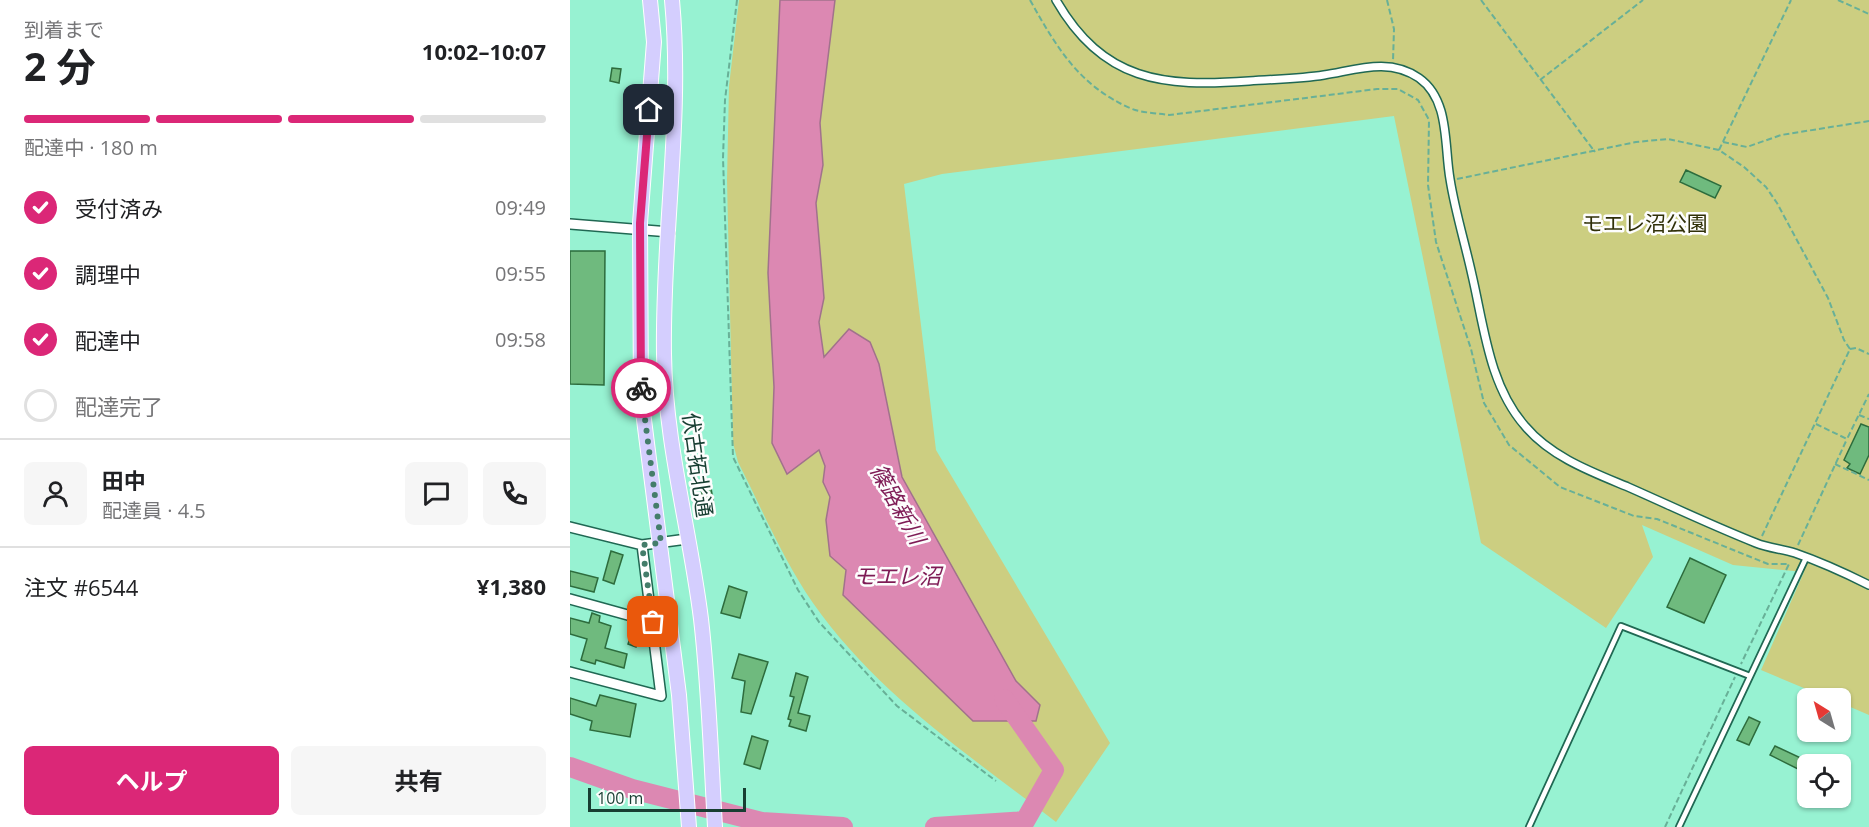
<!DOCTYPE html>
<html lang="ja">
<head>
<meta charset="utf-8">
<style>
  body { margin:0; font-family:"Open Sans","Noto Sans JP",sans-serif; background:#f6f6f6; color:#202124; height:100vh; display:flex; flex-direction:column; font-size:22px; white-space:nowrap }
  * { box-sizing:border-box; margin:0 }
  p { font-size:20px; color:#757577 }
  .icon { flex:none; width:33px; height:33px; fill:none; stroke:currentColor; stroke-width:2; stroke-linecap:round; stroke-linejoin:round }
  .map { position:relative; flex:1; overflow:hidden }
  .side { display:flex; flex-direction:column; background:#fff; width:570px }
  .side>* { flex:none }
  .needle { width:39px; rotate:323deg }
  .tools { position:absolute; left:1227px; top:688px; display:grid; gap:12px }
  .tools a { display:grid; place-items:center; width:54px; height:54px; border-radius:9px; background:#fff; box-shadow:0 2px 4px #0004; font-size:30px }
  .scale { position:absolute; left:18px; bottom:15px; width:158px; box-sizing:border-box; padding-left:6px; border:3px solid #173e32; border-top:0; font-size:16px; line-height:21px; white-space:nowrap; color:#173e32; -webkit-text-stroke:4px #fdfdfd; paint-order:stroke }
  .pin { position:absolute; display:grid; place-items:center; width:51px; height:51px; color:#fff; margin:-26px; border-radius:12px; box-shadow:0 3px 9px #0006 }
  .courier { position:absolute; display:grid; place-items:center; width:60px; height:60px; margin:-30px; border:4px solid #db2777; border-radius:50%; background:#fff; color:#222; box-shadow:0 2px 8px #0007 }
  .summary em { font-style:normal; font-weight:700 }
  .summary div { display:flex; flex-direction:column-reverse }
  .summary { display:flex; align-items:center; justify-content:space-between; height:102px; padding:0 24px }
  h1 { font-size:39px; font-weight:700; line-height:45px }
  .bar { display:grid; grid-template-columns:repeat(4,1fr); gap:9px 6px; align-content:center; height:72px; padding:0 24px }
  .bar i { height:8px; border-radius:4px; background:#e0e0e0 }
  .bar .selected { background:#db2777 }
  .bar p { grid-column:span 4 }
  .line { display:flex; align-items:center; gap:15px; padding:0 24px; border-top:2px solid #e0e0e0 }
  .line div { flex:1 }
  .round { display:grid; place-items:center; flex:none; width:63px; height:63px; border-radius:9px; background:#f6f6f6 }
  ol { padding:0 24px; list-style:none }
  li { display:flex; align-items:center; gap:18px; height:66px }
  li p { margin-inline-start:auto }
  li .icon { padding:6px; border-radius:50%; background:#db2777; color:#fff; stroke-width:4 }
  li:last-child { color:#757577 }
  li i { width:33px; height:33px; border:3px solid #e0e0e0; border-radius:50% }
  .primary-button { display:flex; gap:12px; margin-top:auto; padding:12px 24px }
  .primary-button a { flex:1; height:69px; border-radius:9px; background:#db2777; color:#fff; font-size:24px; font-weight:700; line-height:69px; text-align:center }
  .primary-button a+a { background:#f6f6f6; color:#202124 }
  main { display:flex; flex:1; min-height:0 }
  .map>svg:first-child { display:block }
  .green { fill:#ccce81 }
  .water { fill:#dc88b2; stroke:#a1728c; stroke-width:1.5 }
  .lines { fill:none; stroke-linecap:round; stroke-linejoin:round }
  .river { stroke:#dc88b2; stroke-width:20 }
  .building { fill:#6fba7e; stroke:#2d6c3d; stroke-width:1.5 }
  .service-casing { stroke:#206853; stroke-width:8 }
  .pedestrian-casing { stroke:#206853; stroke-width:10 }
  .minor-casing { stroke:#206853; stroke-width:12 }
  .primary-casing { stroke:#fff; stroke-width:16 }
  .path { stroke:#68b097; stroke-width:2; stroke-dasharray:6 3; stroke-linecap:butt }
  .service { stroke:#fff; stroke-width:4.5 }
  .pedestrian { stroke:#fff; stroke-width:7 }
  .minor { stroke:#fff; stroke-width:9 }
  .primary { stroke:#d4cefe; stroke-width:14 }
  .done { stroke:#447d6a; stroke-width:6; stroke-dasharray:0 10.8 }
  .route { stroke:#db2777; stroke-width:8 }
  .labels { text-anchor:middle; stroke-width:5; stroke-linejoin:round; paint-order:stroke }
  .park-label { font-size:21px; fill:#303008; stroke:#fdfdfd }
  .street-label { font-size:21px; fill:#173e32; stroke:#fdfdfd }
  .water-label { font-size:22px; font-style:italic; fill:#7e1b55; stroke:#fdfdfd }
</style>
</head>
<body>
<main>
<section class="side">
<div class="summary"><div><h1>2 分</h1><p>到着まで</p></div><em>10:02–10:07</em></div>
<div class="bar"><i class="selected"></i><i class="selected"></i><i class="selected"></i><i></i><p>配達中 · 180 m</p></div>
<ol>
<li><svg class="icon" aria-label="check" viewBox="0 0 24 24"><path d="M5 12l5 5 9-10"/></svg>受付済み<p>09:49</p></li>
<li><svg class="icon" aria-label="check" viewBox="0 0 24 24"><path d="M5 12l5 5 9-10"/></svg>調理中<p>09:55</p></li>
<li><svg class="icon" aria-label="check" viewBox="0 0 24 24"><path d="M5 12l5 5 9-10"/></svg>配達中<p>09:58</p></li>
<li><i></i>配達完了</li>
</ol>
<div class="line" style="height:108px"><a class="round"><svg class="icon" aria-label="person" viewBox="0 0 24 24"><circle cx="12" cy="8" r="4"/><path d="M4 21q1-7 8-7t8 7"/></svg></a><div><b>田中</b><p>配達員 · 4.5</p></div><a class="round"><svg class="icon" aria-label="chat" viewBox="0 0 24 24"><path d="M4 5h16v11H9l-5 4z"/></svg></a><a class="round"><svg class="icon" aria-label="phone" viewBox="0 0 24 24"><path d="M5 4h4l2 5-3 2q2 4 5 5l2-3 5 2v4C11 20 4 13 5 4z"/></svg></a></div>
<div class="line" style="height:78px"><div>注文 #6544</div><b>¥1,380</b></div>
<div class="primary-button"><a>ヘルプ</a><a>共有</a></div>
</section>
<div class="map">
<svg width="1299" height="827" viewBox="0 0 1299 827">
  <rect width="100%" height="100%" fill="#97f2d2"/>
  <!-- green -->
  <path class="green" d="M169 0H1299V715L1271 703 1270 699H1260L1191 670 1234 572 1163 565 1072 525 1083 557 1036 628 911 543 824 116 372 174 334 184 366 450 540 743 486 822C400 756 306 693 243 603 213 560 192 509 168 462L163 443 157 180 159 86Z"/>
  <!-- water -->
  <path class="water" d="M210 0H265L250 123 253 165 246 203 254 298 249 322 254 357 279 329 300 342 309 364 332 477 446 681 470 705 466 721H403L273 595 276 570 260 556 256 520 260 497 253 482 255 466 249 450 217 474 202 443 204 387 198 273Z"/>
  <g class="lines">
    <!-- river -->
    <path class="river" d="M434 699 484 770 455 821
      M0 767 62 789 192 822 273 827
      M365 827 455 821"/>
  </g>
  <!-- building -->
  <path class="building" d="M42 68 51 69 49 83 40 81Z
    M1116 170 1151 186 1145 198 1110 182Z
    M0 251H35L34 385 0 384Z
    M1291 424 1299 427V455L1290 474 1277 468 1280 464 1274 460Z
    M141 488 144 506 134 507 131 489Z
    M41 551 53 555 44 584 33 580Z
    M1120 558 1156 575 1134 623 1097 607Z
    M0 571 28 578 24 592 0 586Z
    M159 586 177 592 170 618 151 613Z
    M22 613 30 616 29 622 41 626 35 648 57 654 54 668 26 660 25 664 11 660 17 639 0 634V618L19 623Z
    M63 630 71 632 66 647 58 644Z
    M169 654 198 662 181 714 171 712 175 681 162 678Z
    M226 673 238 677 228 713 240 716 236 731 219 726 221 720 218 719 224 697 220 696Z
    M30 695 66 704 60 737 20 730 22 721 0 714V698L26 706Z
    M1179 717 1190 722 1179 745 1167 740Z
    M182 736 198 741 190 769 174 764Z
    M1205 746 1233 759 1228 769 1200 755Z"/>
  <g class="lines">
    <defs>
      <path id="service" d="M959 827 1051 626 1180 676
        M1109 827 1236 558"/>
      <path id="pedestrian" d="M486 0C533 82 593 87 679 81 704 79 729 79 754 75 786 70 819 57 849 78 880 100 874 145 880 179 885 211 895 243 902 275 914 326 919 385 955 426 981 457 1022 472 1058 487 1101 506 1143 526 1186 543 1198 548 1212 549 1225 553 1251 562 1275 573 1299 585"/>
      <path id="minor" d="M0 224 100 232
        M0 527 72 545 117 539
        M0 599 83 622
        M0 672 91 696 72 545"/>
      <path id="primary" d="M80 0 84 42 70 223 71 396 109 695 119 827
        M102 0C113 118 92 235 94 354 95 443 120 530 131 619 139 688 141 758 145 827"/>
    </defs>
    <!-- service casing -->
    <use href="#service" class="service-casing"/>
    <!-- pedestrian casing -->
    <use href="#pedestrian" class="pedestrian-casing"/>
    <!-- minor casing -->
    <use href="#minor" class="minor-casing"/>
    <!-- primary casing -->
    <use href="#primary" class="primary-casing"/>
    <!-- path -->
    <path class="path" d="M167 0 155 100 153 158 163 457 228 590 249 622 327 706 426 781
      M460 0C487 48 509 86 562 109 573 113 587 113 599 115L807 89H828L848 100 859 120 858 185 866 242 901 349 914 403 939 445 990 487 1064 516 1087 519 1198 564H1219L1171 664
      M817 0 824 29 823 61
      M911 0 1025 152
      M1268 0 1299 14
      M970 80 1073 0
      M1153 142 1177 147 1211 135 1299 121
      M1149 150 1221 0
      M887 179 1066 142 1098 139 1149 150 1174 167 1196 187 1207 203 1258 298 1274 340 1280 349
      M1280 349 1286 348 1299 354
      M1289 415 1299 419
      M1246 424 1277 439 1299 394
      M1265 464 1299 480
      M1192 536 1280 349
      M1228 545 1277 439
      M1095 827 1165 677"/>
    <!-- service -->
    <use href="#service" class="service"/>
    <!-- pedestrian -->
    <use href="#pedestrian" class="pedestrian"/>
    <!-- minor -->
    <use href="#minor" class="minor"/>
    <!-- primary -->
    <use href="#primary" class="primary"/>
  </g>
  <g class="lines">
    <!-- done -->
    <path class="done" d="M71 388 91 543 72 545 83 622"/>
    <!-- route -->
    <path class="route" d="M71 388 70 223 79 110"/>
  </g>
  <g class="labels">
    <!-- park labels -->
    <g class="park-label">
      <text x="1075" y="231">モエレ沼公園</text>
    </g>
    <!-- street labels -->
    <g class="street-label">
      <text transform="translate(127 465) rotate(82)" y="7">伏古拓北通</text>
    </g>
    <!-- water labels -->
    <g class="water-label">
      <text transform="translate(328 504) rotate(61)" y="8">篠路新川</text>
      <text x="327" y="584">モエレ沼</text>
    </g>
  </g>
</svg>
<div class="tools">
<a><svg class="needle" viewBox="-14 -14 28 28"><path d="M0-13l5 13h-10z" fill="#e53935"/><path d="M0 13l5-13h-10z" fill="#757577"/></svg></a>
<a><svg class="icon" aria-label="locate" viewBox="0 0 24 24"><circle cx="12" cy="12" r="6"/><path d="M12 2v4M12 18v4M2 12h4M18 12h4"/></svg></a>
</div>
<div class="scale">100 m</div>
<div class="pin" style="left:83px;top:622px;background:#ea580c"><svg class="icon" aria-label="bag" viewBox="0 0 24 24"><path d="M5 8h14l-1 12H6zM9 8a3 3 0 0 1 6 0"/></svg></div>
<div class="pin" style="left:79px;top:110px;background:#1f2937"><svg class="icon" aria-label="home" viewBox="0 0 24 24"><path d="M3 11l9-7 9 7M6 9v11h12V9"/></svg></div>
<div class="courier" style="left:71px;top:388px"><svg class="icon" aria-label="bike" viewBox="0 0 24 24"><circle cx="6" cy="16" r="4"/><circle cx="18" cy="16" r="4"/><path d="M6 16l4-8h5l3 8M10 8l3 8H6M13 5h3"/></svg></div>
</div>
</main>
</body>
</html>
